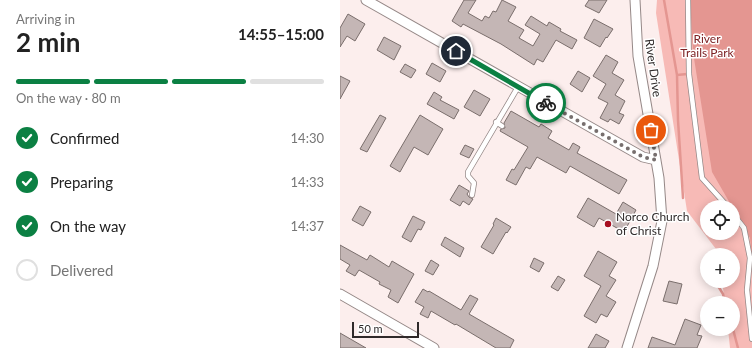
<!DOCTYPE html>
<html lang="en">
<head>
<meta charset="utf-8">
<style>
  body { margin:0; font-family:Lato,sans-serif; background:#f6f6f6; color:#222; height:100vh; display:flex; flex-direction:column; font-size:15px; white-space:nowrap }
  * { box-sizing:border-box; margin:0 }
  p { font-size:13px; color:#767676 }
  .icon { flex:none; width:22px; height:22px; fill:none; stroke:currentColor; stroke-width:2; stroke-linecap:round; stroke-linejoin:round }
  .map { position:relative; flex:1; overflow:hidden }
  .drawer { display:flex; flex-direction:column; background:#fff; width:340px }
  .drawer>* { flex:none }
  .fabs { position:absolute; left:360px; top:200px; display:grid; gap:8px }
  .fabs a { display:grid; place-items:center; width:40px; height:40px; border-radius:50%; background:#fff; box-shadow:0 2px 10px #0003; font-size:20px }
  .scale { position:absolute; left:12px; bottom:10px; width:67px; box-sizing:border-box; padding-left:4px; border:2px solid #2f2a2a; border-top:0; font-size:11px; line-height:14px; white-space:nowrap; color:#2f2a2a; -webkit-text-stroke:3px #fff; paint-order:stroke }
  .pin { position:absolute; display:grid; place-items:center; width:34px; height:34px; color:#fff; margin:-17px; border:2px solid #fff; border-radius:50%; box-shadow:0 1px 4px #0007 }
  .courier { position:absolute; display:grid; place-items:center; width:40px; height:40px; margin:-20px; border:3px solid #0b8043; border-radius:50%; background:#fff; color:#222; box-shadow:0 1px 5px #0007 }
  .headline em { font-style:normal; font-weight:700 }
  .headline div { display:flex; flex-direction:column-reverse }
  .headline { display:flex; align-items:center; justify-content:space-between; height:68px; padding:0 16px }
  h1 { font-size:26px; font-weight:700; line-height:30px }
  .bar { display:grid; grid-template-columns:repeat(4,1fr); gap:6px 4px; align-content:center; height:48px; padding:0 16px }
  .bar i { height:5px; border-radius:3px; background:#e0e0e0 }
  .bar .selected { background:#0b8043 }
  .bar p { grid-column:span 4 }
  ol { padding:0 16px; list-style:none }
  li { display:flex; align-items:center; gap:12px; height:44px }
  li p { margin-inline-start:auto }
  li .icon { padding:4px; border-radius:50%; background:#0b8043; color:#fff; stroke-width:4 }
  li:last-child { color:#767676 }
  li i { width:22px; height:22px; border:2px solid #e0e0e0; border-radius:50% }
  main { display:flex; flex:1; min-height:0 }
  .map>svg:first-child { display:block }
  .green { fill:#f7bab6; fill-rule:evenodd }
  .water { fill:#e49691 }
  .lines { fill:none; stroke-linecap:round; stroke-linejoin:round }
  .stream { stroke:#e49691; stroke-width:2.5 }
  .building { fill:#c4b6b5; stroke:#7a6e6c }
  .service-casing { stroke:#958887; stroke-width:6 }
  .minor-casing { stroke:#958887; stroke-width:11 }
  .service { stroke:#fff; stroke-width:4.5 }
  .minor { stroke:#fff; stroke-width:9 }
  .done { stroke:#776f6e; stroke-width:4; stroke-dasharray:0 7.2 }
  .route { stroke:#0b8043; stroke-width:5 }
  .poi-dot { fill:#a70f21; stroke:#fff; stroke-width:1.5 }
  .labels { text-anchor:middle; stroke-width:3; stroke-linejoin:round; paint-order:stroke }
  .park-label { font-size:12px; fill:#7d2224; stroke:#fff }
  .street-label { font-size:12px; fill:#2f2a2a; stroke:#fff }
  .poi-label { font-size:12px; fill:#2f2a2a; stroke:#fff; text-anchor:start }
</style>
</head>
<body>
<main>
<section class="drawer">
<div class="headline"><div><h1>2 min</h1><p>Arriving in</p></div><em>14:55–15:00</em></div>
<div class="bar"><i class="selected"></i><i class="selected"></i><i class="selected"></i><i></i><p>On the way · 80 m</p></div>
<ol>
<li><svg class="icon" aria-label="check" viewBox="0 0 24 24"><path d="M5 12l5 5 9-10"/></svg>Confirmed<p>14:30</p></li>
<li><svg class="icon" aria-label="check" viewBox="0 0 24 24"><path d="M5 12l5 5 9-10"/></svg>Preparing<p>14:33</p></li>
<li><svg class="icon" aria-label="check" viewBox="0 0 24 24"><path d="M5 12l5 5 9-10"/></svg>On the way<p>14:37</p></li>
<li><i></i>Delivered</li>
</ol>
</section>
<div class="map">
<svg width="412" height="348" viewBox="0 0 412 348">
  <rect width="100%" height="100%" fill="#fceeed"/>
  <!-- green -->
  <path class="green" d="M317 0H412V348H390L388 329H393V303H385L382 281H393V255H379V253L347 211 316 13ZM367 207H393V233H367Z"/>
  <!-- water -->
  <path class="water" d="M350 0H412V261L410 238 372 172 353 52Z"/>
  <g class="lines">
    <!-- stream -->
    <path class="stream" d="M324 0 337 75
      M343 198 338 120 337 75 347 74
      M375 281 383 294 385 303
      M393 329 398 348"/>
  </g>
  <!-- building -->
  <path class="building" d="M124 0H136L128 13 142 21 145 16 149 18 153 11 156 12 162 0 176 7 168 21 184 30 179 38 193 46 200 34 185 25 191 16 207 26 209 22 221 29 220 31 237 40 232 49 216 40 203 62 197 59 194 65 161 44 123 24 121 27 112 21Z
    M249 0H267L259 13 245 6Z
    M8 14 25 24 15 41 7 36 0 47V28Z
    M254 19 273 29 267 38 266 37 260 47 244 38Z
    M44 37 61 46 54 60 37 50Z
    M266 55 278 62 272 73 284 80 275 95 285 101 279 113 284 115 279 124 270 119 268 122 260 118 268 103 258 98 266 84 253 76Z
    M92 63 106 71 100 82 86 74Z
    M65 64 76 70 71 78 60 72Z
    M238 71 250 78 242 92 230 84Z
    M0 76 10 81 0 99Z
    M134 90 150 99 140 116 124 107Z
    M94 92 102 97 100 100 119 110 114 119 87 104Z
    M171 111 199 127 201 124 212 131 208 138 229 150 233 143 240 147 237 153 287 180 279 194 230 166 226 173 197 157 190 169 186 167 176 185 166 180 172 169 174 170 188 147 160 131 161 129 165 128 164 123Z
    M40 115 46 118 27 152 20 149Z
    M80 115 103 129 88 155 74 147 60 172 50 166Z
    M125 145 134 149 129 158 120 154Z
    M119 185 129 191 127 194 129 197 133 199 129 205 123 201 120 206 110 200Z
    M248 198 276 214 283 202 296 210 284 232 259 218 254 227 237 217Z
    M20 206 31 212 23 226 12 220Z
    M73 216 85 222 81 230 78 229 71 242 62 237Z
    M156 218 171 227 167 233 166 232 153 254 141 247 154 225 153 224Z
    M105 237 124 248 120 257 101 245Z
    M0 245 27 260 30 255 49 267 52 261 74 274 58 303 48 297 51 290 39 284 40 282 19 270 15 276 6 271 10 265 0 259Z
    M258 251 277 262 269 276 276 280 266 296 276 302 267 317 261 314 256 323 244 316 261 286 244 276Z
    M194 258 204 263 199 272 190 267Z
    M91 260 99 265 93 275 85 271Z
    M218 276 225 280 218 291 211 287Z
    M329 281 342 284 337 304 323 301Z
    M83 289 88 292 89 291 121 310 130 295 138 299 129 314 174 340 170 348H156L116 324 115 325 91 311 88 318 80 314 84 307 75 302Z
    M345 319 361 325 357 335 362 336 357 348H308L312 337 335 345Z
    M0 333 26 348H0Z
    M256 334 269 341 265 348H248Z"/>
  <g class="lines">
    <defs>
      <path id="service" d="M348 0 349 74 362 178 388 207
        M156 122 162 126
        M132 195 134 183 128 176V172L178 87
        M393 214 404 228 410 258 407 290 412 339"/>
      <path id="minor" d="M26 0 303 157 316 160
        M0 294 94 348
        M287 348 313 266 322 221 319 178 298 56 295 0"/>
    </defs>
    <!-- service casing -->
    <use href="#service" class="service-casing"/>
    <!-- minor casing -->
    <use href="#minor" class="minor-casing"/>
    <!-- service -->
    <use href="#service" class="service"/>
    <!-- minor -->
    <use href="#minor" class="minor"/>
  </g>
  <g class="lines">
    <!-- done -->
    <path class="done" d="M206 103 303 157 316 160 311 130"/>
    <!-- route -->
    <path class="route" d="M116 51 206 103"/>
  </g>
  <!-- markers -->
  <circle class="poi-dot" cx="268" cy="224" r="4"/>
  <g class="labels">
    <!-- park labels -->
    <g class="park-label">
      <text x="367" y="43">River<tspan x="367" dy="14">Trails Park</tspan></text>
    </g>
    <!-- street labels -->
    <g class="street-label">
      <text transform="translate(313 68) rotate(82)" y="4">River Drive</text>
    </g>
    <!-- poi labels -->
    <g class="poi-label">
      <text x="276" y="221">Norco Church<tspan x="276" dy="14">of Christ</tspan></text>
    </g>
  </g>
</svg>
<div class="fabs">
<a><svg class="icon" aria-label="locate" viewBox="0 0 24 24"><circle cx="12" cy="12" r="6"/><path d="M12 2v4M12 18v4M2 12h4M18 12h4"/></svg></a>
<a>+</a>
<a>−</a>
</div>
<div class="scale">50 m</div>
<div class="pin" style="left:311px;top:130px;background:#ea580c"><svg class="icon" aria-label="bag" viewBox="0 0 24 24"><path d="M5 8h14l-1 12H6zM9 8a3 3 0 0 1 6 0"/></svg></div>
<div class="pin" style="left:116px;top:51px;background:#1f2937"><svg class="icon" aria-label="home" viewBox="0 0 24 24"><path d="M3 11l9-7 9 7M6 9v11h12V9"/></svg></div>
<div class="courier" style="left:206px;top:103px"><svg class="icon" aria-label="bike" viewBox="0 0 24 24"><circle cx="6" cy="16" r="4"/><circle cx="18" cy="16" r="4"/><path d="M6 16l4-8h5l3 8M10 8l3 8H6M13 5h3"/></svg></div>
</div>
</main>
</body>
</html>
